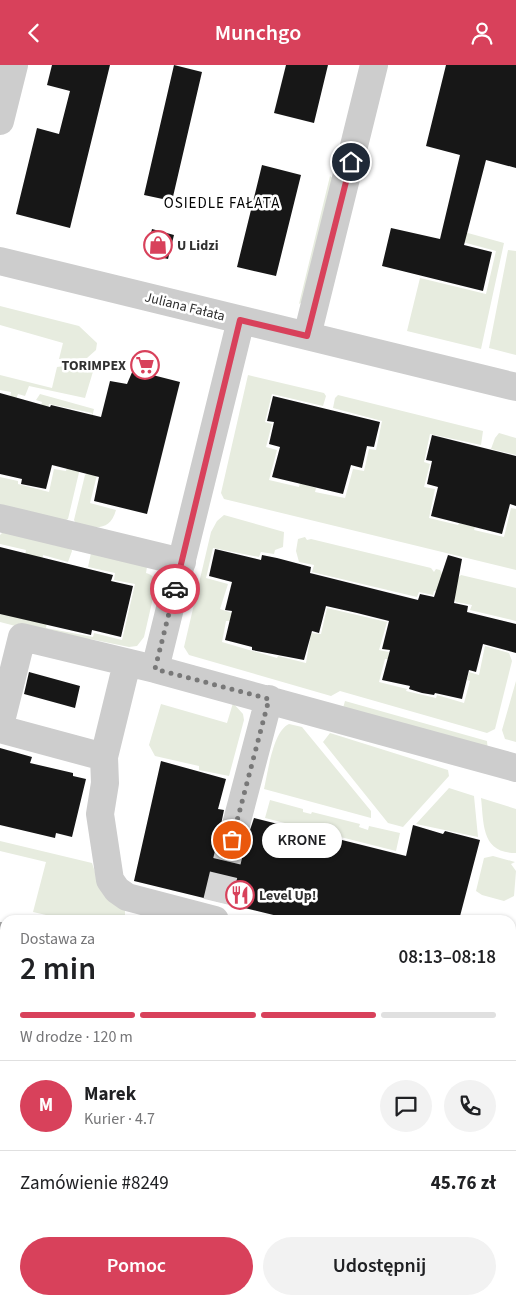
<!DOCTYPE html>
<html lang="pl">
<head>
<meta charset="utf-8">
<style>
  body { margin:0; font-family:"Source Sans 3",sans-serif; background:#f2f2f2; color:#202124; height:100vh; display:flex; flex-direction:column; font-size:19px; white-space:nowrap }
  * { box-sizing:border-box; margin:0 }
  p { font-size:16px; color:#757577 }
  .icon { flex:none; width:28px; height:28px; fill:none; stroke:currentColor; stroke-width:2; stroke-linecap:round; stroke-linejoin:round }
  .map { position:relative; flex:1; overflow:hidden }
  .drawer { position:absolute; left:0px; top:850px; width:516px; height:390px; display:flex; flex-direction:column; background:#fff; border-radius:15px 15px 0 0; box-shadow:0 1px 4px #0004 }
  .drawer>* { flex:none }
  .pin { position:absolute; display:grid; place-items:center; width:42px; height:42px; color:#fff; margin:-21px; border:2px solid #fff; border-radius:50%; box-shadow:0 1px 5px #0007 }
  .courier { position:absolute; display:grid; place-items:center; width:50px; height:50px; margin:-25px; border:4px solid #d8415b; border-radius:50%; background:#fff; color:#222; box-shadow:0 1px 6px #0007 }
  .bubble { position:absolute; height:35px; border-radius:18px; background:#fff; box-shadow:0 1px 4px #0004; font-size:16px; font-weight:600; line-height:35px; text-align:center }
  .headline em { font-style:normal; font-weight:600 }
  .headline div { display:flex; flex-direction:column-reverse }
  .headline { display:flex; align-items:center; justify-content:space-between; height:85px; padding:0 20px }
  h1 { font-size:32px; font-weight:600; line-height:38px }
  .bar { display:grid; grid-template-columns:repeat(4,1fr); gap:8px 5px; align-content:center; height:60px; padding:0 20px }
  .bar i { height:6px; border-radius:4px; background:#e0e0e0 }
  .bar .active { background:#d8415b }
  .bar p { grid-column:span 4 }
  .line { display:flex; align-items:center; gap:12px; padding:0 20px; border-top:1px solid #e0e0e0 }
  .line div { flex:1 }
  .round { display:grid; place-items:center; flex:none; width:52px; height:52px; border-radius:26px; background:#f2f2f2 }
  .button { display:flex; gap:10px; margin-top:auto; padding:10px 20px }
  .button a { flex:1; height:58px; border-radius:30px; background:#d8415b; color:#fff; font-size:20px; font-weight:600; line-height:58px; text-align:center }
  .button a+a { background:#f2f2f2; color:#202124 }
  header { display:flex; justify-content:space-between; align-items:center; height:65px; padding:0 20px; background:#d8415b; color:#fff; font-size:22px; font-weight:600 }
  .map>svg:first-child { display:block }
  .green { fill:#e7ecdf }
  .building { fill:#171717 }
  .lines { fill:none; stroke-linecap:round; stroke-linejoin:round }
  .minor-tunnel { stroke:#d6d6d6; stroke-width:28; stroke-dasharray:28 14; stroke-linecap:butt }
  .minor { stroke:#cdcdcd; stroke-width:28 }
  .major { stroke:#a8a8a8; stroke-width:28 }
  .tram { stroke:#858585; stroke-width:1 }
  .done { stroke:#787878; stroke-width:5; stroke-dasharray:0 9 }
  .route { stroke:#d8415b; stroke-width:6 }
  .labels { text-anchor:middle; stroke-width:5; stroke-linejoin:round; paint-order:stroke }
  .poi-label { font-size:14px; font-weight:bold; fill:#303030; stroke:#fff; text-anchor:start }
  .street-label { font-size:14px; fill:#303030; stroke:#fff }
  .neighbourhood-label { font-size:15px; letter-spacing:1px; fill:#000; stroke:#fff }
</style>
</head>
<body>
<header><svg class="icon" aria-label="back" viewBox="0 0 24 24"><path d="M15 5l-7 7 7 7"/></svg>Munchgo<svg class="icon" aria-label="person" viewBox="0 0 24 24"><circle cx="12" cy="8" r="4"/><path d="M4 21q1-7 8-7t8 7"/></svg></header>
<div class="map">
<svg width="516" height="1240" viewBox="0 0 516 1240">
  <rect width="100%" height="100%" fill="#fff"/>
  <!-- green -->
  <path class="green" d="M330 111 335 115 305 235 299 239Z
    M457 165 504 178 481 284 407 266 420 213 486 229 496 186 455 175Z
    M508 185 516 186V290L489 283Z
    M0 241 79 261 97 278 96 285 87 293 59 294 63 278 0 260Z
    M93 297 95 300 85 333 29 321 25 331 18 329 16 334 10 333 11 327 0 325V310L52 323 57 302Z
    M248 310 324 328 326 331 323 341 272 329 265 357 272 359 266 382 277 385 269 415 299 422 300 418 316 423 315 427 345 433 353 404 364 406 369 384 376 385 382 356 333 343 335 333 338 330 483 366 481 380 430 369 424 397 430 399 424 422 435 424 429 453 458 460 459 458 475 462 474 465 504 472 511 443 516 444V505L224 434 221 428Z
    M40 329 94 344 68 454 64 456 0 441V412L18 416V419L49 427 54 404 66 406 73 380 83 383 92 348 49 339 48 343 41 341 42 337 36 335Z
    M499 368 516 373V390L491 384 495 373Z
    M88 408 97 410 90 438 116 445C110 467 95 463 76 459L74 455 85 410Z
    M224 450 284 467 283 482 275 485 274 489 261 487 259 492 213 483 206 513 228 519 220 544 232 548 230 556H226L222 577 277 593 278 591 306 598 311 568 321 569 327 543 387 557 379 585 389 587 388 594H385L379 617 407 624 406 626 436 633 437 630 464 638 470 616 467 615 469 607 479 610 485 581 509 588 512 596 495 664 487 668 340 626 331 631 189 590 184 582 211 467 217 456Z
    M4 466 71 482 72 486 68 497 43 490 42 496 25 492 26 485 0 479V470Z
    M305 472 307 475 311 474 431 503 434 507 436 504 440 505 444 513 439 528 434 526 433 530 419 527 417 532 312 507 314 500 299 497 296 486 298 474Z
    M91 488 147 502 146 508C153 510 155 513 156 520L144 572 137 581 129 582 90 574 89 580 0 557V543L47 556 46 563 93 572 94 568 122 575 135 519 114 515 115 508 88 502Z
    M461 510 516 523V556L470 545 472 540 456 537 451 527 455 515Z
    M516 616V677L505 674 502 665Z
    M345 636 487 676 488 687 343 643Z
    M233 638 243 649 244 655 229 711 199 705V701L155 691 149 680 161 639 227 658Z
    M289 659 302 662 371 746V753L264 724C268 707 273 666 289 659Z
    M330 668 448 705 449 711 403 762 388 758 323 677Z
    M449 723 474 731 478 772 416 759Z
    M481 733 516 744V788C481 788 484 759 481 733Z
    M270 735 303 744V747L311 749 312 747 360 759 359 762 368 765 369 761 400 768 396 786 265 753Z
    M0 776 92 798 98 816 125 845V855H68L33 847 46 797 0 786Z
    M493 791 515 797 511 799 516 806 514 831 504 836 482 830 476 826 484 793Z
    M511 1163 516 1164V1240H497L498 1235H511Z"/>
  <!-- building -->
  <path class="building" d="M52 0H110L70 163 16 149 37 63 59 69 70 26 47 20Z
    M174 0 202 7 172 136 144 130Z
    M286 0H328L314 58 274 48Z
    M446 0H516V103L486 95 464 180 492 187 483 226 382 201 391 163 440 174 460 90 426 81Z
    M262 100 301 110 276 211 237 202Z
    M152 164 174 170 168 194 146 189Z
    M133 305 180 317 147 449 94 436 99 412 52 400 46 424 21 419 22 414 0 409V328L50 342 51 340 101 352 110 316 127 319Z
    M273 331 380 357 374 382 367 381 362 403 351 400 343 429 272 412 280 382 269 379 274 357 267 356Z
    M432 370 516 391V441L510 439 502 469 431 451 438 422 427 419 432 396 426 395Z
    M0 482 113 510 111 516 133 521 121 572 92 565 91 570 0 549Z
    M215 484 261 495 262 490 277 493 311 502 310 508 418 535 420 529 434 532 448 490 462 494 454 538 468 541 467 547 516 559V588L483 579 476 607 469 605 462 634 435 628 434 630 422 628 409 624 410 621 382 615 390 585 382 584 389 556 357 548 326 541 319 568 312 566 304 595 252 585V582L225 575 232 546 225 545 232 517 209 511Z
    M29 607 80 621 75 643 24 629Z
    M0 683 32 692 30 698 73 708V711L86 714 72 772 56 768 55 773 0 760Z
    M161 696 226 714 218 744 224 745 217 779 221 786 229 790H237L243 786 254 753 406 791 413 760 443 769 445 766 480 775 459 855H294L134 816Z"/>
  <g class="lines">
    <!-- minor-tunnel -->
    <path class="minor-tunnel" d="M217 837 232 775"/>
    <!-- minor -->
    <path class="minor" d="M0 56 14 0
      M0 196 516 322
      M307 271 374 0
      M0 453 182 497
      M127 598 104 692 105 718 100 749 110 815 117 825 127 832 215 855
      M155 604 241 255
      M0 660 22 572 155 604 516 703
      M0 664 104 692
      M232 775 269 634
      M511 929 516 930
      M424 1235 434 1240"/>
    <!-- major -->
    <path class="major" d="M0 871 5 872
      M0 938 5 939
      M511 996 516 997
      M511 1064 516 1065"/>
    <!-- tram -->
    <path class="tram" d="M0 895 5 896
      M0 913 5 914
      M511 1020 516 1021
      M511 1038 516 1039"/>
  </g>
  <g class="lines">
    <!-- done -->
    <path class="done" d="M175 524 155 604 269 634 232 775"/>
    <!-- route -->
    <path class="route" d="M175 524 240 255 307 271 351 97"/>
  </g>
  <!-- icons -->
  <defs>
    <symbol id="shop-ring" viewBox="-11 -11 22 22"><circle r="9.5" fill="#fff" stroke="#d8415b" stroke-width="1.5"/><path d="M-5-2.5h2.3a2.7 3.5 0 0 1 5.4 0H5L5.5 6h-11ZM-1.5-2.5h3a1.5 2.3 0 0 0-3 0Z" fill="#d8415b"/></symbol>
    <symbol id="supermarket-ring" viewBox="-11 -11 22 22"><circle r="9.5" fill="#fff" stroke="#d8415b" stroke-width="1.5"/><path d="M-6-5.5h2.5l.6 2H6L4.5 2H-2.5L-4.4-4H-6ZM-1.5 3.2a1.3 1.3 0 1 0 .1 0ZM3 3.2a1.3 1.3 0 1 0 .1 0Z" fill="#d8415b"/></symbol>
    <symbol id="restaurant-ring" viewBox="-11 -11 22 22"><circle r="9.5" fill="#fff" stroke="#d8415b" stroke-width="1.5"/><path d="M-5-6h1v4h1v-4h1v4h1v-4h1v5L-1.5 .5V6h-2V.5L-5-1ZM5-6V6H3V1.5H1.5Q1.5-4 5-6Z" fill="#d8415b"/></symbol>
  </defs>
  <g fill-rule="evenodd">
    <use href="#shop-ring" x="142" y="164" width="32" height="32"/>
    <use href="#supermarket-ring" x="129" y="284" width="32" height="32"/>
    <use href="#restaurant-ring" x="224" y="814" width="32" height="32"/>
  </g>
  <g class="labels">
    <!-- poi labels -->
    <g class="poi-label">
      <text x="177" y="185">U Lidzi</text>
      <text x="126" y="305" text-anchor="end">TORIMPEX</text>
      <text x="259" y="835">Level Up!</text>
    </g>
    <!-- street labels -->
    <g class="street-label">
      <text transform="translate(185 241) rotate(14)" y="5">Juliana Fałata</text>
    </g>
    <!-- neighbourhood labels -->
    <g class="neighbourhood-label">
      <text x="222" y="143">OSIEDLE FAŁATA</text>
    </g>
  </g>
</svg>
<div class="pin" style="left:232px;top:775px;background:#ea580c"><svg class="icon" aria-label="bag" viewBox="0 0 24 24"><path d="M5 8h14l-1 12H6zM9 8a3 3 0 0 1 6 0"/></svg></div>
<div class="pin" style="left:351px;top:97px;background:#1f2937"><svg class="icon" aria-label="home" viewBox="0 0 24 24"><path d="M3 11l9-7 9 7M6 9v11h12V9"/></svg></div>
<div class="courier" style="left:175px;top:524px"><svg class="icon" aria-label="car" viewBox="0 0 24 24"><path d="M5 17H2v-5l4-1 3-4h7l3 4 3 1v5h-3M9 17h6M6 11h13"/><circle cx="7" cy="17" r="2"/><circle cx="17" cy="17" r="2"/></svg></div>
<div class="bubble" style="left:262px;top:758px;width:80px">KRONE</div>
<section class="drawer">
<div class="headline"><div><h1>2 min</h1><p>Dostawa za</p></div><em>08:13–08:18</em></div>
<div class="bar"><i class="active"></i><i class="active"></i><i class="active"></i><i></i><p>W drodze · 120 m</p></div>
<div class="line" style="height:90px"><b class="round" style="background:#d8415b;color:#fff">M</b><div><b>Marek</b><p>Kurier · 4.7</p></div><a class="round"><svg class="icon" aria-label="chat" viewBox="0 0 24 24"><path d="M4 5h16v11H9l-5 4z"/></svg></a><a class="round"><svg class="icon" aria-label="phone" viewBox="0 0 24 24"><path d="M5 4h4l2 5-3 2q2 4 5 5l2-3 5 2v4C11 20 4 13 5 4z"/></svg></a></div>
<div class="line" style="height:65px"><div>Zamówienie #8249</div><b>45.76 zł</b></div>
<div class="button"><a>Pomoc</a><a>Udostępnij</a></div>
</section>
</div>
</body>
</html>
